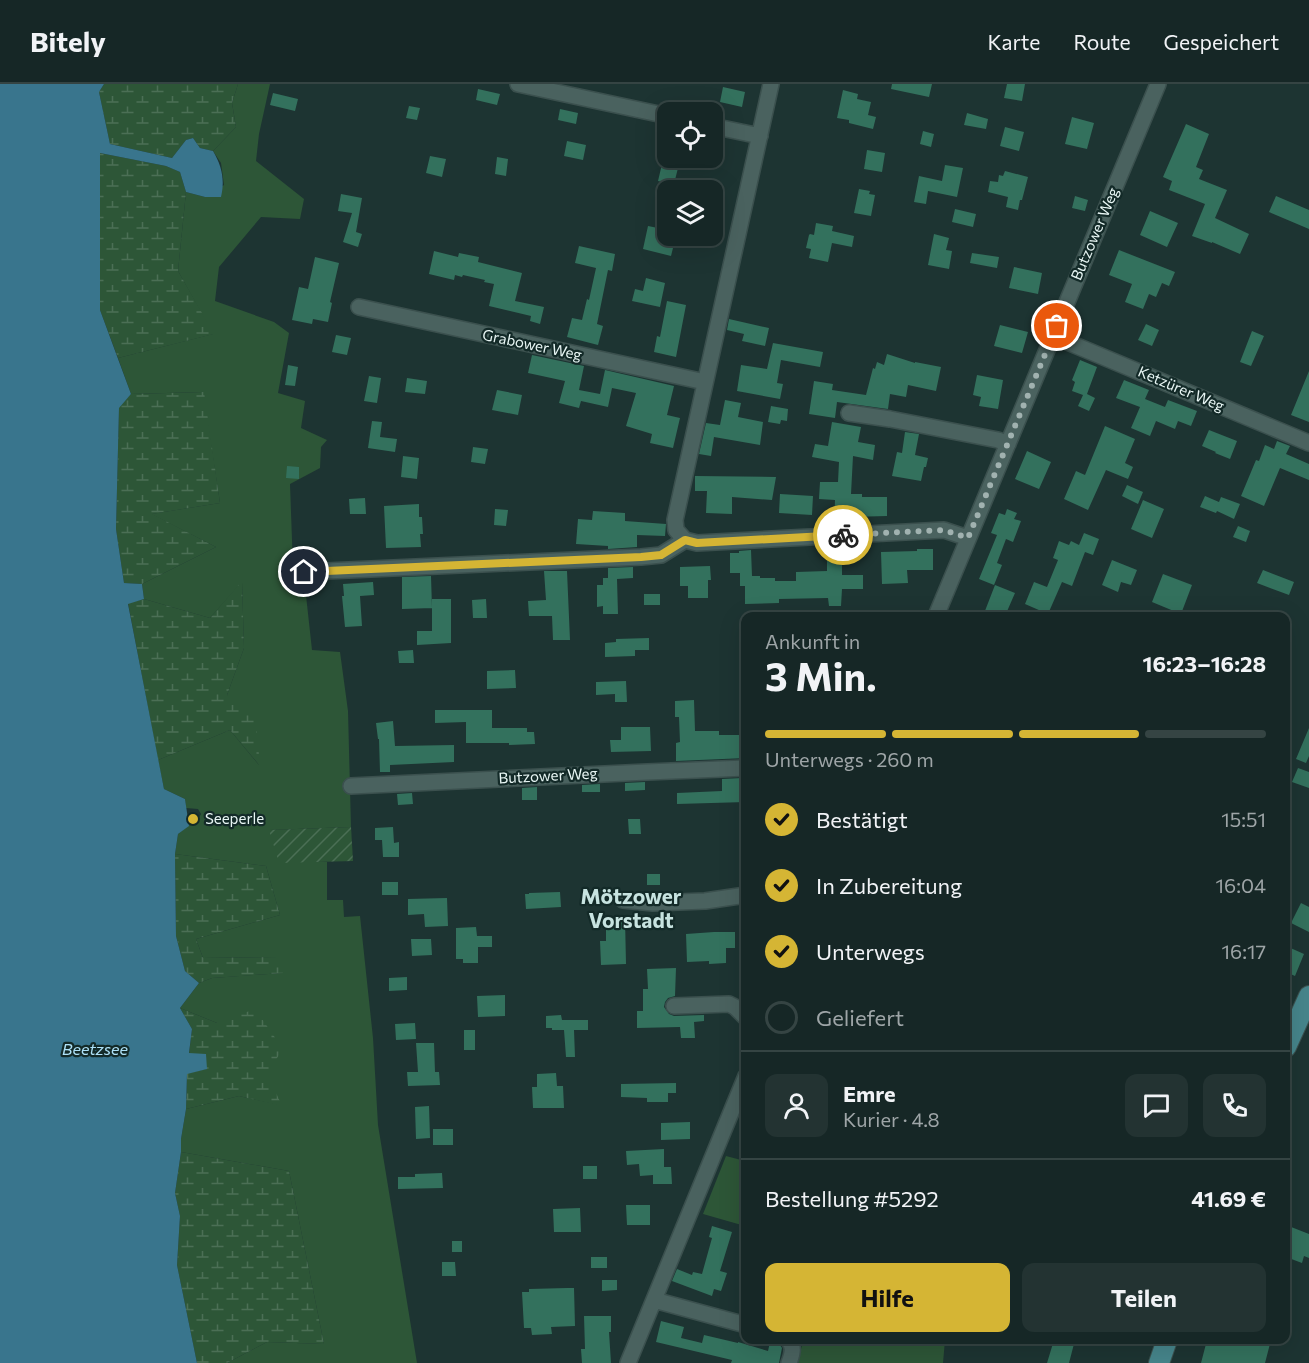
<!DOCTYPE html>
<html lang="de">
<head>
<meta charset="utf-8">
<style>
  body { margin:0; font-family:Commissioner,sans-serif; background:#233332; color:#f1f3f6; height:100vh; display:flex; flex-direction:column; font-size:22px; white-space:nowrap }
  * { box-sizing:border-box; margin:0 }
  p { font-size:20px; color:#9ea5a7 }
  .icon { flex:none; width:33px; height:33px; fill:none; stroke:currentColor; stroke-width:2; stroke-linecap:round; stroke-linejoin:round }
  .map { position:relative; flex:1; overflow:hidden }
  .sheet { position:absolute; left:741px; top:528px; width:549px; height:732px; display:flex; flex-direction:column; background:#162726; border-radius:12px; box-shadow:0 6px 24px #0002,0 0 0 2px #354443 }
  .sheet>* { flex:none }
  .buttons { position:absolute; left:657px; top:18px; display:grid; gap:12px }
  .buttons a { display:grid; place-items:center; width:66px; height:66px; border-radius:12px; background:#162726; box-shadow:0 6px 24px #0002,0 0 0 2px #354443; font-size:30px }
  .pin { position:absolute; display:grid; place-items:center; width:51px; height:51px; color:#fff; margin:-26px; border:3px solid #fff; border-radius:50%; box-shadow:0 2px 6px #0007 }
  .courier { position:absolute; display:grid; place-items:center; width:60px; height:60px; margin:-30px; border:4px solid #d5b534; border-radius:50%; background:#fff; color:#222; box-shadow:0 2px 8px #0007 }
  .overview em { font-style:normal; font-weight:700 }
  .overview div { display:flex; flex-direction:column-reverse }
  .overview { display:flex; align-items:center; justify-content:space-between; height:102px; padding:0 24px }
  h1 { font-size:39px; font-weight:700; line-height:45px }
  .bar { display:grid; grid-template-columns:repeat(4,1fr); gap:9px 6px; align-content:center; height:72px; padding:0 24px }
  .bar i { height:8px; border-radius:4px; background:#354443 }
  .bar .on { background:#d5b534 }
  .bar p { grid-column:span 4 }
  .line { display:flex; align-items:center; gap:15px; padding:0 24px; border-top:2px solid #354443 }
  .line div { flex:1 }
  .round { display:grid; place-items:center; flex:none; width:63px; height:63px; border-radius:12px; background:#233332 }
  ol { padding:0 24px; list-style:none }
  li { display:flex; align-items:center; gap:18px; height:66px }
  li p { margin-inline-start:auto }
  li .icon { padding:6px; border-radius:50%; background:#d5b534; color:#111; stroke-width:4 }
  li:last-child { color:#9ea5a7 }
  li i { width:33px; height:33px; border:3px solid #354443; border-radius:50% }
  .primary-button { display:flex; gap:12px; margin-top:auto; padding:12px 24px }
  .primary-button a { flex:1; height:69px; border-radius:12px; background:#d5b534; color:#111; font-size:24px; font-weight:700; line-height:69px; text-align:center }
  .primary-button a+a { background:#233332; color:#f1f3f6 }
  header { display:flex; align-items:center; gap:36px; box-sizing:border-box; height:84px; padding:0 30px; background:#162726; border-bottom:2px solid #354443 }
  header strong { font-size:28px }
  nav { display:flex; gap:33px; margin-inline-start:auto; font-size:21px }
  .map>svg:first-child { display:block }
  .green { fill:#2d5637 }
  .wetland { fill:url(#wetland-marsh) }
  .garden { fill:url(#garden-furrows) }
  .water { fill:#39758d }
  .building { fill:#33715d }
  .lines { fill:none; stroke-linecap:round; stroke-linejoin:round }
  .minor-casing { stroke:#3b504e; stroke-width:18 }
  .major-casing { stroke:#3b504e; stroke-width:22 }
  .minor { stroke:#4a625f; stroke-width:15 }
  .major { stroke:#46858b; stroke-width:20 }
  .done { stroke:#a1b2b0; stroke-width:6; stroke-dasharray:0 10.8 }
  .route { stroke:#d5b534; stroke-width:8 }
  .poi-dot { fill:#d5b534; stroke:#132a28; stroke-width:2 }
  .labels { text-anchor:middle; stroke-width:4.5; stroke-linejoin:round; paint-order:stroke }
  .street-label { font-size:15px; fill:#e8f6f4; stroke:#132a28 }
  .poi-label { font-size:15px; fill:#e8f6f4; stroke:#132a28; text-anchor:start }
  .water-label { font-size:16px; font-style:italic; fill:#ade1f7; stroke:#132a28 }
  .district-label { font-size:21px; font-weight:bold; fill:#c7e3e0; stroke:#132a28 }
</style>
</head>
<body>
<header>
<strong>Bitely</strong>
<nav><a>Karte</a><a>Route</a><a>Gespeichert</a></nav>
</header>
<div class="map">
<svg width="1309" height="1279" viewBox="0 0 1309 1279">
  <defs>
    <pattern id="wetland-marsh" width="20" height="14" patternUnits="userSpaceOnUse" patternTransform="scale(1.5)"><rect width="20" height="14" fill="#2d5637"/><path d="M1 5h8M5 5V1M11 12h8M15 12V8" fill="none" stroke="#4b6f55"/></pattern>
    <pattern id="garden-furrows" width="10" height="10" patternUnits="userSpaceOnUse" patternTransform="scale(1.5)"><rect width="10" height="10" fill="#2d5637"/><path d="M-1 1l2-2M0 10L10 0M9 11l2-2" fill="none" stroke="#4b6f55"/></pattern>
  </defs>
  <rect width="100%" height="100%" fill="#1d3432"/>
  <!-- green -->
  <path class="green" d="M238 0H270L259 50 256 77 304 115 300 135 261 133 219 183 215 217 274 238 289 249 278 309 305 317 301 344 327 356 321 363 320 384 290 400 293 484 304 493 312 566 340 568 348 627 351 743 270 746 280 778H327V816H343L344 833 360 832 373 954 378 1041 417 1279H227L267 1258 324 1260 289 1087 181 1068V1055L186 1025 239 1012 281 1021 217 939 180 924 199 899 212 894 282 889 279 873 203 874 196 855 280 831 266 782 175 770 178 750 188 742V739H196L201 730 198 725 186 724 185 715 164 705 158 676 230 646 259 681 227 611 244 564 242 498 210 534 144 515 142 500 216 463 151 430 220 419 203 308 131 310 118 274 213 250 178 187 186 108 205 113 224 101 221 79 213 67 236 43 232 19Z
    M726 1072 745 1077V1142L703 1130Z
    M803 1256H945L943 1279H798Z"/>
  <!-- wetland -->
  <path class="wetland" d="M104 0H238L232 19 236 43 213 67 200 64 193 54 186 56 172 74 110 60 99 8Z
    M100 69 166 82 180 88 186 108 178 187 214 250 118 274 100 226Z
    M204 308 220 419 152 430 216 463 142 500 124 499 116 445 119 323 131 310Z
    M242 497 244 564 227 611 255 628 260 682 230 646 158 676 128 519 144 515 210 534Z
    M175 770 266 782 280 831 196 855 203 874 280 873 283 889 212 894 199 899 185 887 176 852Z
    M180 924 217 939 255 925 283 965 267 989 282 1022 239 1012 186 1025 187 989 206 985V970H189L192 945Z
    M181 1068 289 1087 324 1260 267 1258 227 1279H197L177 1181 180 1132 175 1109Z"/>
  <!-- garden -->
  <path class="garden" d="M351 743 353 777 279 779 269 746Z"/>
  <!-- water -->
  <path class="water" d="M0 0H104L99 8 110 60 172 74 186 56 193 54 200 64 213 67C222 82 225 96 221 113H205L186 108 180 88 166 82 100 69V226L131 310 119 324 116 445 124 499 142 500 144 515 128 520 164 705 185 715 189 742 178 750 175 770 176 852 185 887 199 899 180 924 192 945 189 969 206 970 207 985 187 990 186 1025 181 1055V1068L175 1109 180 1132 177 1181 197 1279H0Z"/>
  <!-- building -->
  <path class="building" d="M892 0H932L929 13 891 5Z
    M1007 0H1025L1022 17 1004 14Z
    M723 3 745 8 742 23 720 18Z
    M478 5 500 10 497 21 476 16Z
    M843 6 858 10 857 15 871 18 868 31 876 33 873 45 849 39V36L837 34Z
    M273 9 298 15 295 27 270 21Z
    M409 22 420 24 417 36 406 34Z
    M560 25 578 29 576 40 558 36Z
    M967 29 988 35 986 45 964 41Z
    M1072 33 1094 39 1087 65 1065 60Z
    M1186 40 1209 50 1196 83 1203 86 1199 95 1227 106 1215 134 1249 150 1240 170 1212 158V159L1192 152 1205 120 1169 106 1172 97 1163 93Z
    M1005 43 1024 48 1019 67 1000 62Z
    M923 47 934 50 931 63 920 60Z
    M567 57 586 61 583 76 564 72Z
    M867 66 885 69 882 88 864 85Z
    M430 72 446 75 442 93 426 89Z
    M497 73 508 75 506 92 495 90Z
    M662 80 678 84 674 100 658 97Z
    M945 81 963 84 957 113 928 107 926 120 914 118 919 92 942 97Z
    M1005 87 1028 93 1022 116H1020L1018 126 1006 123 1008 113 988 108 990 97 998 98 999 91 1003 92Z
    M859 105 870 107 869 110 875 111 871 132 854 129Z
    M341 110 362 114 356 148 362 150 358 163 343 158 352 129 338 127Z
    M1075 112 1088 116 1085 127 1072 124Z
    M1276 112 1309 126V145L1269 128Z
    M955 125 976 130 973 143 952 138Z
    M1150 127 1178 139 1167 163 1140 151Z
    M816 139 833 142 832 147 854 152 852 163 832 159 828 178 809 174 811 165 806 164 809 151 810 150 814 151Z
    M648 142 668 146V152H676L671 172 643 165Z
    M934 150 949 154 946 166 952 167 949 185 928 181Z
    M579 162 615 170 612 187 608 186 597 240 603 242 598 261 567 253 572 234 582 236 587 215 589 216 596 184 575 179Z
    M1119 166 1175 188 1169 202 1162 199 1156 213 1149 210 1143 225 1125 218 1132 200 1109 191Z
    M434 167 458 173 459 169 479 173 478 178 522 189 515 217 544 223 540 240 530 237 531 232 489 222 494 200 484 198 485 196 463 191 462 193 455 191 454 196 429 190Z
    M972 169 999 173 997 184 970 179Z
    M315 173 339 179 330 218 332 219 328 238 313 235 312 240 292 236 299 203 308 205Z
    M1014 183 1042 189 1038 210 1009 204Z
    M646 194 665 199 660 223 632 217 635 205 643 207Z
    M667 217 686 221 676 273 654 268 657 252 660 253Z
    M729 235 769 244 765 262 742 257 744 250 727 246Z
    M1146 240 1159 246 1152 262 1138 256Z
    M1000 241 1028 248 1022 269 994 262Z
    M1252 247 1264 252 1251 282 1240 278Z
    M336 251 351 254 347 271 332 268Z
    M773 259 823 268 820 283 781 276 777 299 783 300 780 315 737 307 741 281 767 285Z
    M887 270 915 279V278L941 283 936 307 908 301 906 313 890 310 888 325 837 318 835 334 809 330 814 297 833 300 832 306 866 311 873 284 875 285 877 278 884 281Z
    M532 271 584 282 579 306 600 310 605 286 674 302 667 331 680 334 673 364 650 359 652 350 626 342 636 309 612 304 608 323 581 317 579 324 559 319 565 297 528 289Z
    M1080 276 1097 283 1087 310 1095 314 1089 327 1078 322 1083 311 1072 307 1075 298 1072 296Z
    M288 281 298 283 295 302 285 301Z
    M1309 287V338L1291 331Z
    M977 291 1003 296 998 325 979 322 981 313 973 311Z
    M369 292 381 294 377 319 364 317Z
    M407 294 427 297 425 310 405 308Z
    M1124 296 1149 306 1145 315 1165 323 1168 316 1197 327 1191 342 1178 337 1175 345 1156 337 1150 352 1131 344 1140 323 1116 314Z
    M497 306 522 311 518 331 492 326Z
    M725 316 741 319 738 333 763 338 760 361 714 353 711 372 699 370 706 339 720 341Z
    M771 322 788 325 787 337 781 336 780 340 768 338Z
    M372 337 382 338 380 353 397 355 395 368 368 364Z
    M832 338 861 343 858 358 875 361 873 376 853 372 851 410H862V413H887V432L850 433V441L834 442 835 416 819 415 820 398H838L839 378 812 373 815 360 828 362Z
    M1105 342 1135 355 1125 379 1133 383 1128 395 1106 386 1088 426 1064 415 1076 387 1085 391Z
    M1209 346 1237 357 1230 375 1215 369 1216 368 1202 362Z
    M905 348 919 350 915 371 928 374 926 383H924L921 397 892 392 897 368 902 369Z
    M1277 357 1290 362 1286 370 1309 380V396L1280 384 1264 422 1241 412 1256 376 1259 377 1265 361 1274 365Z
    M473 363 488 365 485 380 471 378Z
    M1027 367 1051 378 1039 405 1015 395Z
    M403 372 419 374 417 395 401 393Z
    M287 382 299 383V395L286 394Z
    M695 392 776 393 772 416 732 413V430L706 429 707 407H695Z
    M1127 401 1143 408 1138 420 1122 412Z
    M780 410 813 412 812 431 779 429Z
    M1205 412 1219 418 1221 413 1240 420 1234 435 1217 427 1216 429 1200 423Z
    M365 414 366 430H350L349 415Z
    M1143 416 1164 425 1152 454 1131 445Z
    M419 420V433H422L423 450H420L421 463 386 464 384 422Z
    M495 425 508 426 506 442 494 441Z
    M1007 425 1017 429 1014 435 1021 437 1013 458 1006 455 997 479 1002 481 994 501 979 495 997 451 991 449 999 429 1005 431Z
    M593 427 625 429V437L666 440 665 452 637 451V463L608 465V462L576 460 578 435 592 436Z
    M1238 442 1250 447 1246 458 1233 453Z
    M1084 449 1099 455 1093 471 1085 468 1072 502 1062 498 1048 530 1025 520 1034 498 1047 503 1058 476 1053 474 1059 457 1069 461 1071 457 1079 461Z
    M827 462H842V491H863V505H842L841 522H829L828 514 779 515V519L745 520V502H740V489H730V469H739V467L751 466 752 492H760V494H775V497H796V488L827 487Z
    M917 465H933V486H907L908 499 882 500 881 468 917 467Z
    M1112 476 1137 486 1131 501 1121 498 1118 508 1102 501Z
    M710 482 711 496H708V514H688V502H680V483Z
    M633 483V494L617 495 618 530H603V522L597 523V501H603V494H608V484Z
    M1263 486 1294 498 1289 511 1257 499Z
    M544 487H567L570 556H553L552 532H529L528 517 546 516Z
    M1163 490 1192 501 1181 530 1152 518Z
    M431 492 432 524 402 525V493Z
    M373 498 374 511 360 512 362 542 345 543 342 512H344L343 500Z
    M995 501 1015 509 1005 532H983Z
    M644 510H660V521H644Z
    M432 515H451V559L417 561V547H432Z
    M486 515 487 534H473L472 516Z
    M649 554V566H635V572L605 573V559L616 558V555Z
    M413 566 414 579H399L398 567Z
    M515 586 516 604 487 605V587Z
    M626 597 627 618H615V610L596 611V598Z
    M694 616 695 647H719V651H746V674L676 677V659L680 658 679 633H675V617Z
    M435 626H492V644H527V648H534L535 660 509 661V659H466V638L435 639Z
    M393 637 395 662 454 661V678L390 681V688H380L379 655H378L376 639Z
    M621 643H650L651 667 611 668 610 656H621Z
    M1309 644V672L1306 679 1296 675Z
    M1298 684 1309 688V704L1292 698Z
    M742 694V701H746V718L677 720V709L722 707V695Z
    M645 698V706L625 707V699Z
    M600 700V708H582V701Z
    M537 703V716H522V704Z
    M412 709 413 720 398 721 397 710Z
    M628 735H640L641 750H629Z
    M393 743 394 759 399 758V773H383L382 756H375V744Z
    M647 790H660V801H647Z
    M382 798H398V811H382Z
    M560 808 561 823 526 825 525 810H529V809Z
    M447 814 448 842 425 843 424 830 408 831V815Z
    M1301 819 1309 823V848L1291 839Z
    M625 834 626 880 601 881 600 857H606V835Z
    M476 843 477 852H492V863H478V879H463V875H456V844Z
    M714 848H735V864H726V879L709 880V877L687 878 686 850Z
    M411 855H431L432 871 412 872Z
    M1286 862 1304 870 1295 892 1286 888Z
    M676 884 675 912 668 914 665 918 664 923 669 930 674 932 704 931V937L694 938 695 954H681L680 943 637 944V927H643V905H648L647 885Z
    M407 893V906L389 907V894Z
    M505 911V932L478 933 477 912Z
    M561 931 562 936H588V946H574L575 973H566L564 946H552V944H546V932Z
    M415 939 416 955 396 956 395 940Z
    M464 946H475V966H464Z
    M416 959H434L435 988H439L440 1001 408 1002 407 988H418Z
    M556 989 557 1002H563L564 1024H533L532 1003H537V990Z
    M676 999V1009H668V1018H647V1014L621 1013V1000Z
    M429 1022 430 1054 416 1055 415 1023Z
    M690 1038V1055L661 1056V1039Z
    M433 1045H453V1061H433Z
    M664 1065V1083H671L672 1100H653V1091L640 1092 639 1080 627 1081 626 1067Z
    M583 1082H597V1095H583Z
    M442 1089 443 1104 398 1105V1093H415V1090Z
    M626 1121H650V1141H627Z
    M580 1124 581 1148H554L553 1125Z
    M1286 1141 1309 1150V1174L1304 1172 1302 1179 1286 1173Z
    M712 1142 732 1148 720 1187 727 1189 721 1207 714 1205 712 1212 672 1197 677 1185 692 1191 693 1188 702 1190 712 1154 709 1153Z
    M452 1157H462V1168H452Z
    M591 1173H607V1184H591Z
    M442 1178H455L456 1192H442Z
    M602 1196H617V1206L602 1207Z
    M567 1204H574L575 1242 551 1243 552 1250 532 1251 531 1244H524L522 1208H529V1205Z
    M584 1232H611V1248H609L611 1279H582L581 1265H585Z
    M661 1237 684 1243 681 1254 702 1259 704 1251 738 1259V1258L768 1267 770 1258 780 1261 782 1264 779 1279H731L732 1276 656 1258Z
    M1054 1256H1075L1069 1279H1047Z
    M1207 1256H1271L1265 1279H1201Z"/>
  <g class="lines">
    <defs>
      <path id="minor" d="M518 0 668 32
        M771 0 675 436 676 446 685 456 697 459 944 446 968 454
        M712 42 760 52
        M359 223 705 298
        M1053 252 1309 359
        M849 329 890 335 998 356 1008 360
        M304 488 641 473 661 471 685 456
        M936 532 1158 0
        M351 702 647 688 746 684
        M623 816 653 819 705 817 746 811
        M674 922 729 920 735 923 746 934
        M654 1216 746 1241
        M788 1256C795 1262 792 1271 789 1279
        M628 1279 746 992"/>
      <path id="major" d="M1286 963 1309 912
        M1159 1279 1167 1256"/>
    </defs>
    <!-- minor casing -->
    <use href="#minor" class="minor-casing"/>
    <!-- major casing -->
    <use href="#major" class="major-casing"/>
    <!-- minor -->
    <use href="#minor" class="minor"/>
    <!-- major -->
    <use href="#major" class="major"/>
  </g>
  <g class="lines">
    <!-- done -->
    <path class="done" d="M843 451 944 446 968 454 1057 242"/>
    <!-- route -->
    <path class="route" d="M304 488 641 473 661 471 685 456 697 459 843 451"/>
  </g>
  <!-- markers -->
  <circle class="poi-dot" cx="193" cy="735" r="6"/>
  <g class="labels">
    <!-- street labels -->
    <g class="street-label">
      <text transform="translate(1095 150) rotate(-67)" y="5">Butzower Weg</text>
      <text transform="translate(532 261) rotate(12)" y="5">Grabower Weg</text>
      <text transform="translate(1181 305) rotate(23)" y="5">Ketzürer Weg</text>
      <text transform="translate(548 692) rotate(-3)" y="5">Butzower Weg</text>
    </g>
    <!-- poi labels -->
    <g class="poi-label">
      <text x="205" y="740">Seeperle</text>
    </g>
    <!-- water labels -->
    <g class="water-label">
      <text x="95" y="971">Beetzsee</text>
    </g>
    <!-- district labels -->
    <g class="district-label">
      <text x="631" y="820">Mötzower<tspan x="631" dy="24">Vorstadt</tspan></text>
    </g>
  </g>
</svg>
<div class="buttons">
<a><svg class="icon" aria-label="locate" viewBox="0 0 24 24"><circle cx="12" cy="12" r="6"/><path d="M12 2v4M12 18v4M2 12h4M18 12h4"/></svg></a>
<a><svg class="icon" aria-label="layers" viewBox="0 0 24 24"><path d="M12 4l9 5-9 5-9-5zM3 14l9 5 9-5"/></svg></a>
</div>
<div class="pin" style="left:1057px;top:242px;background:#ea580c"><svg class="icon" aria-label="bag" viewBox="0 0 24 24"><path d="M5 8h14l-1 12H6zM9 8a3 3 0 0 1 6 0"/></svg></div>
<div class="pin" style="left:304px;top:488px;background:#1f2937"><svg class="icon" aria-label="home" viewBox="0 0 24 24"><path d="M3 11l9-7 9 7M6 9v11h12V9"/></svg></div>
<div class="courier" style="left:843px;top:451px"><svg class="icon" aria-label="bike" viewBox="0 0 24 24"><circle cx="6" cy="16" r="4"/><circle cx="18" cy="16" r="4"/><path d="M6 16l4-8h5l3 8M10 8l3 8H6M13 5h3"/></svg></div>
<section class="sheet">
<div class="overview"><div><h1>3 Min.</h1><p>Ankunft in</p></div><em>16:23–16:28</em></div>
<div class="bar"><i class="on"></i><i class="on"></i><i class="on"></i><i></i><p>Unterwegs · 260 m</p></div>
<ol>
<li><svg class="icon" aria-label="check" viewBox="0 0 24 24"><path d="M5 12l5 5 9-10"/></svg>Bestätigt<p>15:51</p></li>
<li><svg class="icon" aria-label="check" viewBox="0 0 24 24"><path d="M5 12l5 5 9-10"/></svg>In Zubereitung<p>16:04</p></li>
<li><svg class="icon" aria-label="check" viewBox="0 0 24 24"><path d="M5 12l5 5 9-10"/></svg>Unterwegs<p>16:17</p></li>
<li><i></i>Geliefert</li>
</ol>
<div class="line" style="height:108px"><a class="round"><svg class="icon" aria-label="person" viewBox="0 0 24 24"><circle cx="12" cy="8" r="4"/><path d="M4 21q1-7 8-7t8 7"/></svg></a><div><b>Emre</b><p>Kurier · 4.8</p></div><a class="round"><svg class="icon" aria-label="chat" viewBox="0 0 24 24"><path d="M4 5h16v11H9l-5 4z"/></svg></a><a class="round"><svg class="icon" aria-label="phone" viewBox="0 0 24 24"><path d="M5 4h4l2 5-3 2q2 4 5 5l2-3 5 2v4C11 20 4 13 5 4z"/></svg></a></div>
<div class="line" style="height:78px"><div>Bestellung #5292</div><b>41.69 €</b></div>
<div class="primary-button"><a>Hilfe</a><a>Teilen</a></div>
</section>
</div>
</body>
</html>
